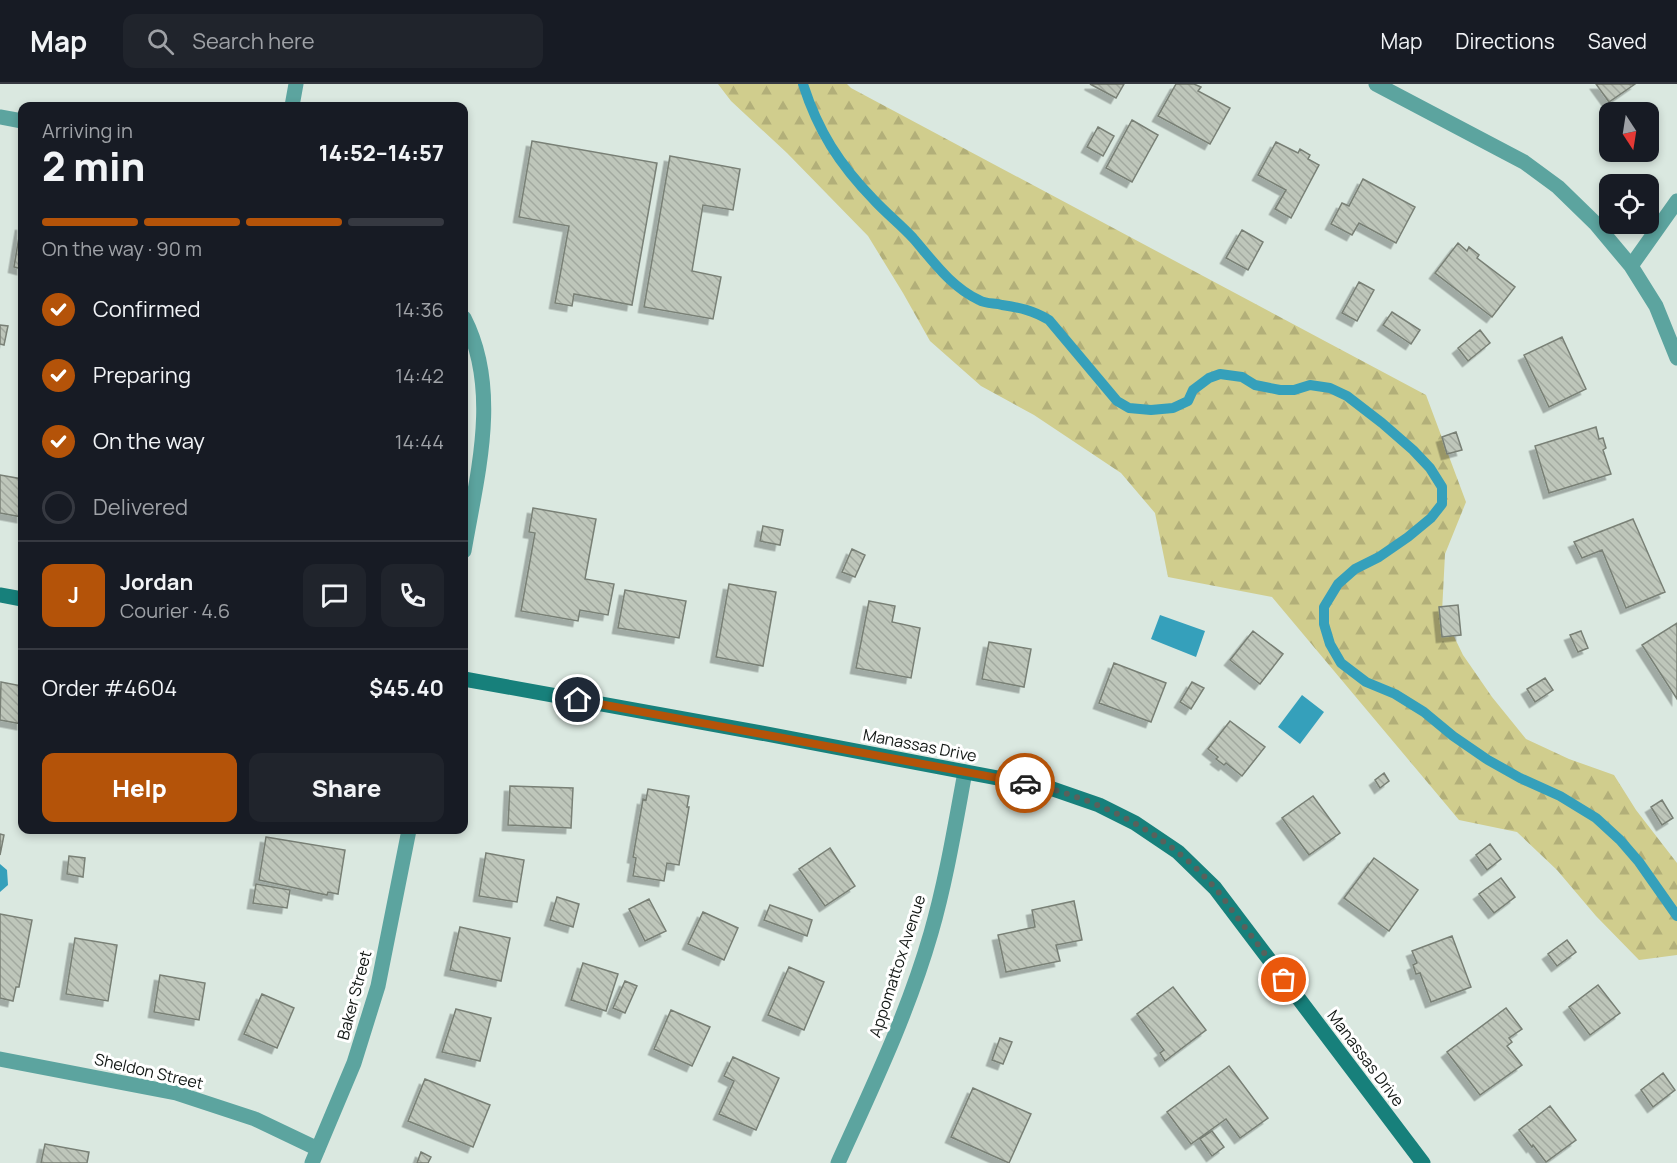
<!DOCTYPE html>
<html lang="en">
<head>
<meta charset="utf-8">
<style>
  body { margin:0; font-family:Manrope,sans-serif; background:#20242c; color:#f1f3f6; height:100vh; display:flex; flex-direction:column; font-size:22px; white-space:nowrap }
  * { box-sizing:border-box; margin:0 }
  p { font-size:20px; color:#9ea1a6 }
  .icon { flex:none; width:33px; height:33px; fill:none; stroke:currentColor; stroke-width:2; stroke-linecap:round; stroke-linejoin:round }
  .map { position:relative; flex:1; overflow:hidden }
  .details { position:absolute; left:18px; top:18px; width:450px; height:732px; display:flex; flex-direction:column; background:#171b24; border-radius:12px; box-shadow:0 3px 9px #0003 }
  .details>* { flex:none }
  .needle { width:39px; rotate:168deg }
  .buttons { position:absolute; left:1599px; top:18px; display:grid; gap:12px }
  .buttons a { display:grid; place-items:center; width:60px; height:60px; border-radius:12px; background:#171b24; box-shadow:0 3px 9px #0003; font-size:30px }
  .pin { position:absolute; display:grid; place-items:center; width:51px; height:51px; color:#fff; margin:-26px; border:3px solid #fff; border-radius:50%; box-shadow:0 2px 6px #0007 }
  .courier { position:absolute; display:grid; place-items:center; width:60px; height:60px; margin:-30px; border:4px solid #b45309; border-radius:50%; background:#fff; color:#222; box-shadow:0 2px 8px #0007 }
  .head em { font-style:normal; font-weight:800 }
  .head div { display:flex; flex-direction:column-reverse }
  .head { display:flex; align-items:center; justify-content:space-between; height:102px; padding:0 24px }
  h1 { font-size:39px; font-weight:800; line-height:45px }
  .bar { display:grid; grid-template-columns:repeat(4,1fr); gap:9px 6px; align-content:center; height:72px; padding:0 24px }
  .bar i { height:8px; border-radius:4px; background:#363941 }
  .bar .selected { background:#b45309 }
  .bar p { grid-column:span 4 }
  .line { display:flex; align-items:center; gap:15px; padding:0 24px; border-top:2px solid #363941 }
  .line div { flex:1 }
  .round { display:grid; place-items:center; flex:none; width:63px; height:63px; border-radius:12px; background:#20242c }
  ol { padding:0 24px; list-style:none }
  li { display:flex; align-items:center; gap:18px; height:66px }
  li p { margin-inline-start:auto }
  li .icon { padding:6px; border-radius:50%; background:#b45309; color:#fff; stroke-width:4 }
  li:last-child { color:#9ea1a6 }
  li i { width:33px; height:33px; border:3px solid #363941; border-radius:50% }
  .action { display:flex; gap:12px; margin-top:auto; padding:12px 24px }
  .action a { flex:1; height:69px; border-radius:12px; background:#b45309; color:#fff; font-size:24px; font-weight:800; line-height:69px; text-align:center }
  .action a+a { background:#20242c; color:#f1f3f6 }
  header { display:flex; align-items:center; gap:36px; box-sizing:border-box; height:84px; padding:0 30px; background:#171b24; border-bottom:2px solid #363941 }
  header strong { font-size:28px }
  nav { display:flex; gap:33px; margin-inline-start:auto; font-size:21px }
  .search { width:420px; height:54px; background:#20242c; display:flex; align-items:center; gap:15px; box-sizing:border-box; padding:0 21px; border-radius:12px; color:#9ea1a6; font-size:22px }
  .map>svg:first-child { display:block }
  .forest { fill:url(#forest-firs) }
  .water { fill:#35a0bb }
  .lines { fill:none; stroke-linecap:round; stroke-linejoin:round }
  .stream { stroke:#35a0bb; stroke-width:10 }
  .building { fill:url(#building-back-hatch); stroke:#798076; stroke-width:1.5; filter:url(#shadow) }
  .minor { stroke:#5ca49f; stroke-width:15 }
  .secondary { stroke:#17807b; stroke-width:15 }
  .done { stroke:#59615c; stroke-width:6; stroke-dasharray:0 10.8 }
  .route { stroke:#b45309; stroke-width:8 }
  .labels { text-anchor:middle; stroke-width:6; stroke-linejoin:round; paint-order:stroke }
  .street-label { font-size:16px; fill:#131815; stroke:#fff }
</style>
</head>
<body>
<header>
<strong>Map</strong>
<div class="search"><svg class="icon" aria-label="search" viewBox="0 0 24 24"><circle cx="10" cy="10" r="6"/><path d="M15 15l6 6"/></svg>Search here</div>
<nav><a>Map</a><a>Directions</a><a>Saved</a></nav>
</header>
<div class="map">
<svg width="1677" height="1079" viewBox="0 0 1677 1079">
  <defs>
    <pattern id="forest-firs" width="22" height="20" patternUnits="userSpaceOnUse" patternTransform="scale(1.5)"><rect width="22" height="20" fill="#d0cd8d"/><path d="M5 1l3.5 6h-7zM16 11l3.5 6h-7z" fill="#b2af79"/></pattern>
    <pattern id="building-back-hatch" width="6" height="6" patternUnits="userSpaceOnUse" patternTransform="scale(1.5)"><rect width="6" height="6" fill="#bec6ba"/><path d="M-1 5l2 2M0 0l6 6M5-1l2 2" fill="none" stroke="#a2a99f"/></pattern>
    <filter id="shadow"><feDropShadow dx="-5.5" dy="5.5" stdDeviation="0" flood-color="#0004"/></filter>
  </defs>
  <rect width="100%" height="100%" fill="#dae8e0"/>
  <!-- forest -->
  <path class="forest" d="M718 0H847L851 4 1426 311 1466 418 1445 470 1442 528 1463 571 1492 613 1526 655 1569 675 1614 691 1636 726 1677 779V871L1639 876 1596 832 1557 786 1517 748 1459 736 1272 513 1168 493 1155 429 1121 389 1034 331 981 302 930 257 903 209 868 152 787 69 731 17Z"/>
  <!-- water -->
  <path class="water" d="M1160 531 1205 547 1196 573 1151 555Z
    M1302 611 1324 628 1300 660 1278 643Z
    M0 780 7 786 8 801 0 808Z"/>
  <g class="lines">
    <!-- stream -->
    <path class="stream" d="M803 0C818 47 839 80 874 116 886 129 901 141 913 154 933 177 951 203 979 216 986 220 995 219 1002 221 1021 224 1032 226 1049 236L1117 317 1129 324 1151 326 1173 324 1188 317 1193 306 1209 294 1220 290 1242 293 1255 301 1280 306H1294L1310 301 1330 304 1347 312 1382 339 1413 366 1430 384 1442 403V420L1431 434 1408 453 1379 473 1355 485 1338 500 1324 523V540L1330 560 1341 579 1366 598 1395 610 1424 628 1453 652 1488 676 1520 694 1560 712 1596 734 1620 756 1639 778 1677 832"/>
  </g>
  <!-- building -->
  <path class="building" d="M1090 0H1124L1116 14Z
    M1176 0H1194L1201 3 1198 7 1230 24 1210 60 1158 32Z
    M1596 0H1635L1609 18Z
    M1132 36 1158 51 1132 98 1106 84Z
    M1098 43 1114 52 1103 72 1087 63Z
    M532 57 657 79 632 221 574 210 572 222 555 219 569 142 519 133Z
    M1276 58 1298 69 1300 65 1310 71 1308 75 1319 81 1291 134 1275 125 1286 106 1258 91Z
    M670 72 740 85 733 126 703 121 692 187 721 193 713 235 644 223Z
    M1363 95 1415 123 1396 159 1359 139 1352 151 1331 140 1342 119 1349 122Z
    M21 141H22V185L14 183Z
    M1242 146 1263 158 1248 186 1226 174Z
    M1458 159 1467 167 1469 163 1479 171 1477 174 1515 203 1492 233 1435 189Z
    M1359 198 1374 206 1357 237 1342 229Z
    M1392 228 1420 246 1411 260 1383 241Z
    M0 241 8 242 4 261 0 260Z
    M1480 246 1490 259 1468 277 1458 264Z
    M1562 253 1586 305 1549 323 1524 271Z
    M1596 343 1599 355 1603 354 1606 364 1603 366 1611 390 1549 409 1535 362Z
    M1456 348 1462 366 1447 370 1442 353Z
    M0 391 22 395V433L0 429Z
    M533 424 596 435 585 495 614 500 608 531 580 526 578 537 521 527 535 449 529 448Z
    M1633 435 1665 508 1626 524 1602 466 1582 474 1574 458Z
    M763 442 783 446 780 461 760 457Z
    M852 465 865 471 855 493 842 488Z
    M729 500 776 508 763 582 716 573Z
    M625 506 686 517 679 554 618 544Z
    M869 517 895 522 892 538 920 544 911 594 856 584Z
    M1458 521 1461 551 1442 553 1439 523Z
    M1677 539V615L1642 561Z
    M1253 547 1283 570 1260 600 1230 576Z
    M1581 547 1588 564 1578 568 1570 551Z
    M989 558 1031 565 1024 603 982 595Z
    M1114 579 1166 599 1151 638 1099 619Z
    M1545 594 1553 606 1535 618 1527 605Z
    M1 598 22 602V640L0 636Z
    M1192 598 1204 604 1191 625 1180 618Z
    M1230 637 1265 663 1242 692 1226 679 1224 681 1216 675 1218 673 1208 665Z
    M1384 689 1389 697 1380 704 1375 696Z
    M510 702 573 704 571 744 508 741Z
    M648 705 689 712 687 723H689L679 781 667 779 664 797 633 792 636 774 633 773 643 715 646 716Z
    M1313 712 1340 749 1309 771 1282 734Z
    M1662 716 1673 734 1662 741 1651 723Z
    M0 750 4 751 0 771Z
    M266 753 345 766 338 810 328 808 327 811 259 796Z
    M1490 760 1501 775 1487 786 1476 771Z
    M830 764 855 802 825 822 799 785Z
    M486 769 524 776 517 818 479 812Z
    M69 772 85 774 83 793 67 790Z
    M1374 774 1418 806 1389 847 1344 814Z
    M1501 794 1515 813 1494 829 1479 810Z
    M256 800 290 806 287 824 253 819Z
    M557 813 579 820 573 843 550 836Z
    M649 815 666 847 645 857 629 825Z
    M1074 817 1082 856 1056 861 1060 877 1006 888 998 851 1035 843 1032 826Z
    M770 821 812 836 807 852 764 836Z
    M703 828 738 844 724 876 688 860Z
    M0 830 32 836 19 903H16L13 917 0 914Z
    M460 843 510 854 501 897 450 886Z
    M1452 852 1471 903 1431 918 1420 889 1416 890 1413 881 1417 879 1412 867Z
    M75 854 117 861 108 917 66 910Z
    M1567 856 1576 868 1557 882 1548 870Z
    M583 879 618 890 606 927 571 916Z
    M789 883 824 898 804 946 768 931Z
    M160 891 205 899 199 936 154 928Z
    M625 897 637 902 625 929 613 924Z
    M1598 901 1620 929 1590 951 1569 923Z
    M1173 903 1206 946 1165 977 1160 969 1164 966 1137 930Z
    M262 910 294 924 277 964 244 950Z
    M1506 924 1522 945 1509 954 1512 958 1507 962 1522 981 1480 1011 1447 968Z
    M456 925 491 934 480 977 442 968Z
    M671 926 710 943 692 982 654 965Z
    M1000 954 1012 958 1003 980 992 976Z
    M733 973 779 994 756 1046 719 1030 734 997 724 992Z
    M1229 982 1268 1034 1240 1054 1226 1035 1191 1060 1167 1028Z
    M1663 989 1675 1006 1653 1023 1641 1006Z
    M425 995 490 1021 473 1063 408 1037Z
    M973 1004 1031 1030 1009 1079 951 1053Z
    M1550 1022 1576 1056 1546 1078 1533 1061 1532 1063 1519 1046Z
    M1212 1047 1224 1063 1212 1072 1200 1055Z
    M45 1060 89 1068 87 1079H41Z
    M421 1068 431 1073 428 1079H417Z"/>
  <g class="lines">
    <!-- minor -->
    <path class="minor" d="M1376 0 1524 78 1558 103 1595 139 1631 182 1656 222 1677 274
      M292 22 296 0
      M0 33 22 37
      M1631 182 1677 117
      M464 234C501 306 477 391 464 467
      M0 975 176 1009 255 1035 318 1065
      M312 1079 354 979 378 902 409 746
      M838 1079C872 1004 908 929 931 849 946 797 955 742 965 688"/>
    <!-- secondary -->
    <path class="secondary" d="M0 511 22 515
      M464 595 761 649 1050 704 1099 721 1135 739 1178 768 1215 804 1423 1079"/>
  </g>
  <g class="lines">
    <!-- done -->
    <path class="done" d="M1025 699C1097 713 1167 749 1215 804 1223 813 1230 824 1237 833 1253 854 1269 875 1284 896"/>
    <!-- route -->
    <path class="route" d="M578 616 1025 699"/>
  </g>
  <g class="labels">
    <!-- street labels -->
    <g class="street-label">
      <text transform="translate(920 661) rotate(11)" y="6">Manassas Drive</text>
      <text transform="translate(897 882) rotate(-72)" y="6">Appomattox Avenue</text>
      <text transform="translate(354 911) rotate(-75)" y="6">Baker Street</text>
      <text transform="translate(1366 974) rotate(53)" y="6">Manassas Drive</text>
      <text transform="translate(149 987) rotate(13)" y="6">Sheldon Street</text>
    </g>
  </g>
</svg>
<div class="buttons">
<a><svg class="needle" viewBox="-14 -14 28 28"><path d="M0-13l5 13h-10z" fill="#e53935"/><path d="M0 13l5-13h-10z" fill="#9ea1a6"/></svg></a>
<a><svg class="icon" aria-label="locate" viewBox="0 0 24 24"><circle cx="12" cy="12" r="6"/><path d="M12 2v4M12 18v4M2 12h4M18 12h4"/></svg></a>
</div>
<div class="pin" style="left:1284px;top:896px;background:#ea580c"><svg class="icon" aria-label="bag" viewBox="0 0 24 24"><path d="M5 8h14l-1 12H6zM9 8a3 3 0 0 1 6 0"/></svg></div>
<div class="pin" style="left:578px;top:616px;background:#1f2937"><svg class="icon" aria-label="home" viewBox="0 0 24 24"><path d="M3 11l9-7 9 7M6 9v11h12V9"/></svg></div>
<div class="courier" style="left:1025px;top:699px"><svg class="icon" aria-label="car" viewBox="0 0 24 24"><path d="M5 17H2v-5l4-1 3-4h7l3 4 3 1v5h-3M9 17h6M6 11h13"/><circle cx="7" cy="17" r="2"/><circle cx="17" cy="17" r="2"/></svg></div>
<section class="details">
<div class="head"><div><h1>2 min</h1><p>Arriving in</p></div><em>14:52–14:57</em></div>
<div class="bar"><i class="selected"></i><i class="selected"></i><i class="selected"></i><i></i><p>On the way · 90 m</p></div>
<ol>
<li><svg class="icon" aria-label="check" viewBox="0 0 24 24"><path d="M5 12l5 5 9-10"/></svg>Confirmed<p>14:36</p></li>
<li><svg class="icon" aria-label="check" viewBox="0 0 24 24"><path d="M5 12l5 5 9-10"/></svg>Preparing<p>14:42</p></li>
<li><svg class="icon" aria-label="check" viewBox="0 0 24 24"><path d="M5 12l5 5 9-10"/></svg>On the way<p>14:44</p></li>
<li><i></i>Delivered</li>
</ol>
<div class="line" style="height:108px"><b class="round" style="background:#b45309;color:#fff">J</b><div><b>Jordan</b><p>Courier · 4.6</p></div><a class="round"><svg class="icon" aria-label="chat" viewBox="0 0 24 24"><path d="M4 5h16v11H9l-5 4z"/></svg></a><a class="round"><svg class="icon" aria-label="phone" viewBox="0 0 24 24"><path d="M5 4h4l2 5-3 2q2 4 5 5l2-3 5 2v4C11 20 4 13 5 4z"/></svg></a></div>
<div class="line" style="height:78px"><div>Order #4604</div><b>$45.40</b></div>
<div class="action"><a>Help</a><a>Share</a></div>
</section>
</div>
</body>
</html>
